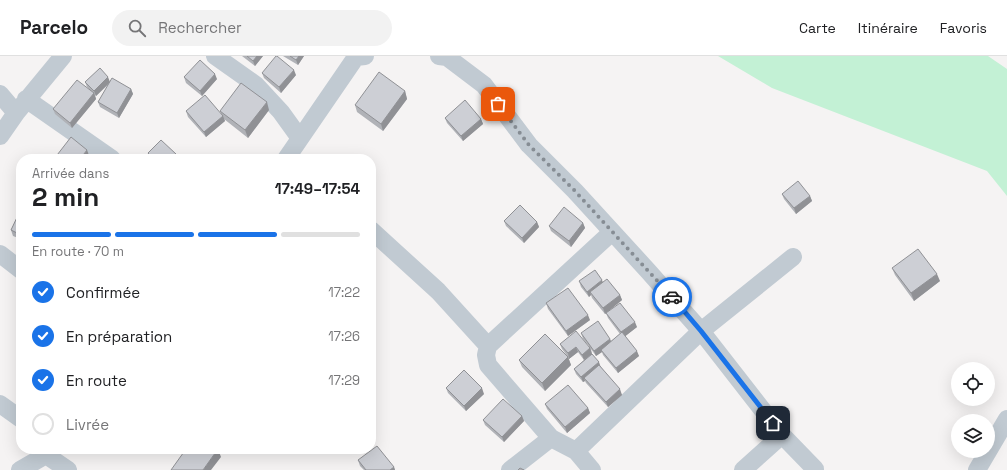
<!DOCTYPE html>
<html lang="fr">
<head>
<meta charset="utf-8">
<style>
  body { margin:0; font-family:"Space Grotesk",sans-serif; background:#f2f2f2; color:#202124; height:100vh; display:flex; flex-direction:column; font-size:15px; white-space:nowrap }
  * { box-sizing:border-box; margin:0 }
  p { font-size:13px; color:#757577 }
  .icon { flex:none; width:22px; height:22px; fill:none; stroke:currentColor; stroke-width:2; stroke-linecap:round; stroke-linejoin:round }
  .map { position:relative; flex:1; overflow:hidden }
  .drawer { position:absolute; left:16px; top:98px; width:360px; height:300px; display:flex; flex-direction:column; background:#fff; border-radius:16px; box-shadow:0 4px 16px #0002 }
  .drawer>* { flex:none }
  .buttons { position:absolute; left:951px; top:306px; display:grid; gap:8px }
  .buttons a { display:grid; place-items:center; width:44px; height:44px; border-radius:50%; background:#fff; box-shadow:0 4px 16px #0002; font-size:20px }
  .pin { position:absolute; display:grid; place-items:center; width:34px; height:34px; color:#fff; margin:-17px; border-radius:8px; box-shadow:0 2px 6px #0006 }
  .courier { position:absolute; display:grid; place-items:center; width:40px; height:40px; margin:-20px; border:3px solid #1a73e8; border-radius:50%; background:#fff; color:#222; box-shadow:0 1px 5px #0007 }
  .head em { font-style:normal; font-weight:700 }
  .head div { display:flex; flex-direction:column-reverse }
  .head { display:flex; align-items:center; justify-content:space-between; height:68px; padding:0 16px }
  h1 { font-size:26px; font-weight:700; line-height:30px }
  .bar { display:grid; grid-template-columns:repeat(4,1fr); gap:6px 4px; align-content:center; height:48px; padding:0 16px }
  .bar i { height:5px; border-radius:3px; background:#e0e0e0 }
  .bar .current { background:#1a73e8 }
  .bar p { grid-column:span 4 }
  ol { padding:0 16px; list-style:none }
  li { display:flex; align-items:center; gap:12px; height:44px }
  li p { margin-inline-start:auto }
  li .icon { padding:4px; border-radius:50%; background:#1a73e8; color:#fff; stroke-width:4 }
  li:last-child { color:#757577 }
  li i { width:22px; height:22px; border:2px solid #e0e0e0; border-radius:50% }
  header { display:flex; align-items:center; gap:24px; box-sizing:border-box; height:56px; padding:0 20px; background:#fff; border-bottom:1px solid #e0e0e0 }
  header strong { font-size:19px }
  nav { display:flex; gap:22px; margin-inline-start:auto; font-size:14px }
  .search { width:280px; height:36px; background:#f2f2f2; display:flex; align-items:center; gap:10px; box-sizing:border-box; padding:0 14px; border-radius:22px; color:#757577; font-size:15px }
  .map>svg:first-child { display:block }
  .green { fill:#c3f1d5 }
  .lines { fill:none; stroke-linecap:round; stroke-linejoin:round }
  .street { stroke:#c1cad2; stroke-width:18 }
  .wall { fill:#b0b2b7 }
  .shaded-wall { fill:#909195 }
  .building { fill:#cdcfd5; stroke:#909195 }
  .done { stroke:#868d94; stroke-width:4; stroke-dasharray:0 7.2 }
  .route { stroke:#1a73e8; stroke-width:5 }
</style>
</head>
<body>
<header>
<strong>Parcelo</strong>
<div class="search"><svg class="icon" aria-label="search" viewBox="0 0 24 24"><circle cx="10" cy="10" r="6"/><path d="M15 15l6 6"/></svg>Rechercher</div>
<nav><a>Carte</a><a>Itinéraire</a><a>Favoris</a></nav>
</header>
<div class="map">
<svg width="1007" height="414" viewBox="0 0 1007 414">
  <rect width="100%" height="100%" fill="#f5f3f3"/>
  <!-- green -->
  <path class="green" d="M718 0H988L1007 13V140L987 115 772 32Z"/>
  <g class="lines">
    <!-- street -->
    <path class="street" d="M215 0 256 29 281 56 299 81
      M439 0 447 1 484 29 529 89 575 135 649 216 701 275 782 379 815 413
      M0 38 16 57 0 80
      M26 43 112 103
      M16 57 63 0
      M286 103 356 1 365 0
      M371 174 438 235 488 290
      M0 198 21 214
      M0 348 21 363
      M551 382 488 309 486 299 488 290 612 176
      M576 395 701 275 793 201
      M20 414 46 399 68 414
      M510 414 551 382 576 395 592 414
      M743 414 782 379
      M977 414 1007 363"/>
  </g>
  <!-- wall -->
  <path class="wall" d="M242 0H263L255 10Z
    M283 0H304L298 9Z
    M262 17 296 19 281 37 264 22Z
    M184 21 217 23 202 40 186 27Z
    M85 26H110L131 33 133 38 119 62 100 51 98 46 109 28 96 40 95 39 96 43 72 72 55 58 53 53 89 33 87 31Z
    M405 35 407 43 383 75 357 56 355 49Z
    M269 54 248 82 224 63 225 65 206 81 188 61 186 55 221 58 220 55Z
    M445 62 481 63 483 68 463 85 447 67Z
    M148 97 176 98 177 103H150Z
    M782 138 810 140 812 145 796 158 784 143Z
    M21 153V183L13 180 11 174Z
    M504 165 537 166 539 171 524 187 506 170Z
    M583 167 585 172 571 191 551 175 549 170Z
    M892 212 940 225 914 245 895 219Z
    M579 225 603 226 620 239 622 244 605 258 592 242 591 239 589 241 581 231Z
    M546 247 590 264 568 280 548 253Z
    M606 257 637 271 625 280 639 300 618 317 603 299 602 296 596 300 591 293 592 298 601 311 622 339 608 351 586 327 585 325 583 326 576 318 574 313 584 304 578 296 569 303 568 301 571 309 545 335 522 311 519 304 568 301 562 293 560 288 589 290 583 283 581 277 610 283 611 285 620 278 608 262Z
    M446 332 484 338 466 355 448 337Z
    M545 348 588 352 590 357 567 377 547 353Z
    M522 360 524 365 504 386 485 369 483 364Z
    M358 404 394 411 395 414H364L360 410Z"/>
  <!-- shaded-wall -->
  <path class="shaded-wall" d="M257 0H263L255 10 253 5Z
    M299 0H304L298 9 296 4Z
    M294 14 296 19 281 37 279 31Z
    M215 18 217 23 202 40 200 35Z
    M108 21 110 26 96 40 94 35Z
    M131 33 133 38 119 62 117 57Z
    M405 35 407 43 383 75 381 68Z
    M94 37 96 43 72 72 70 67Z
    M267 46 269 54 248 82 245 74Z
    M223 60 225 65 206 81 204 76Z
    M481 63 483 68 463 85 461 80Z
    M87 94 89 99 86 103H80Z
    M176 98 177 103H171Z
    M810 140 812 145 796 158 794 152Z
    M537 166 539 171 524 187 522 182Z
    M583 167 585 172 571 191 569 185Z
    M937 218 940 225 914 245 911 237Z
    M602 224 604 229 590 236 591 239 589 241 587 236Z
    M620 239 622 244 605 258 603 252Z
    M588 259 590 264 568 280 566 275Z
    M635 266 637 271 623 282 621 276Z
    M610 283 612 288 601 294 602 296 596 300 594 295Z
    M576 291 578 296 569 303 568 297Z
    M590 292 592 298 584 304 582 299Z
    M637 295 639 300 618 317 616 312Z
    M568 301 571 309 545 335 542 327Z
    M599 306 601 312 584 322 585 325 583 326 581 321Z
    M482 332 484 338 466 355 464 350Z
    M620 333 622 339 608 351 606 346Z
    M588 352 590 357 567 377 565 371Z
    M522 360 524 365 504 386 502 381Z
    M218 393 221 401 211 414H203Z
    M394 411 395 414H390Z"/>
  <!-- building -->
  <path class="building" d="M247 0H257L253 5Z
    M276 0H277L294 14 279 31 262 17Z
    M290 0H299L296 4Z
    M200 4 215 18 200 35 184 21Z
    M100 12 108 21 94 35 85 26Z
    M379 16 405 35 381 68 355 49Z
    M112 22 131 33 117 57 98 46Z
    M77 24 94 37 70 67 53 53Z
    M241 27 267 46 245 74 220 55Z
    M205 39 223 60 204 76 186 55Z
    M465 44 481 63 461 80 445 62Z
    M71 81 87 94 80 103H54Z
    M161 84 176 98 171 103H153L148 97Z
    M798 125 810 140 794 152 782 138Z
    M520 149 537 166 522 182 504 165Z
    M564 151 583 167 569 185 549 170Z
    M21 153V179L11 174Z
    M918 193 937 218 911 237 892 212Z
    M595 214 602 224 587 236 579 225Z
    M607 223 620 239 603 252 590 236Z
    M568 232 588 259 566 275 546 247Z
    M620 247 635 266 621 276 606 257Z
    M598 265 610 283 594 295 581 277Z
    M576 275 590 292 582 299 576 291 568 297 560 288Z
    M622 276 637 295 616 312 601 294Z
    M545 278 568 301 542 327 519 304Z
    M592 298 599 306 581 321 574 313Z
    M599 309 620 333 606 346 584 322Z
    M464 314 482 332 464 350 446 332Z
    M568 329 588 352 565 371 545 348Z
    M503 343 522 360 502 381 483 364Z
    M377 390 394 411 390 414H366L358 404Z
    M186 393H218L203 414H171Z
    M520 412 524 414H518Z"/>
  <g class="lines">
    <!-- done -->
    <path class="done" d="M498 48 529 89 575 135 672 241"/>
    <!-- route -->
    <path class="route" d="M672 241 701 275 773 367"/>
  </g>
</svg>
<div class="buttons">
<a><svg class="icon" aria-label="locate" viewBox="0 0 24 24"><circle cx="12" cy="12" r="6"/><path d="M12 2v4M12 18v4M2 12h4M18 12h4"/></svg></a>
<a><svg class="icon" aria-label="layers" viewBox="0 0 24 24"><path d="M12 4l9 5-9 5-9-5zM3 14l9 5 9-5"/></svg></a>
</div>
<div class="pin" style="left:498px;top:48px;background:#ea580c"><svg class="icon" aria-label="bag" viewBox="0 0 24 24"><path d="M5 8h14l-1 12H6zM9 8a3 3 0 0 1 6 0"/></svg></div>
<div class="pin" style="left:773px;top:367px;background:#1f2937"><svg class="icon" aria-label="home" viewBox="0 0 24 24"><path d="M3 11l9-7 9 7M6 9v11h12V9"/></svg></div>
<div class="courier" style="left:672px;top:241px"><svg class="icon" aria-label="car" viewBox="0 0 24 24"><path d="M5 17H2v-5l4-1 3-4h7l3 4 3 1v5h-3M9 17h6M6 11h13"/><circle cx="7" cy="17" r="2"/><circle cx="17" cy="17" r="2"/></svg></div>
<section class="drawer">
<div class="head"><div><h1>2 min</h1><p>Arrivée dans</p></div><em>17:49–17:54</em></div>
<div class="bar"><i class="current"></i><i class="current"></i><i class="current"></i><i></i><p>En route · 70 m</p></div>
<ol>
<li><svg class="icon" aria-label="check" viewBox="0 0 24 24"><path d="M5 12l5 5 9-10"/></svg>Confirmée<p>17:22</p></li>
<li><svg class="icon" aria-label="check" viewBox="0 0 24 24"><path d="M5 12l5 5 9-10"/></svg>En préparation<p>17:26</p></li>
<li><svg class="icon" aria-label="check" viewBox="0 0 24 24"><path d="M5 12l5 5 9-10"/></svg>En route<p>17:29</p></li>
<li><i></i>Livrée</li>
</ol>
</section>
</div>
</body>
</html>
